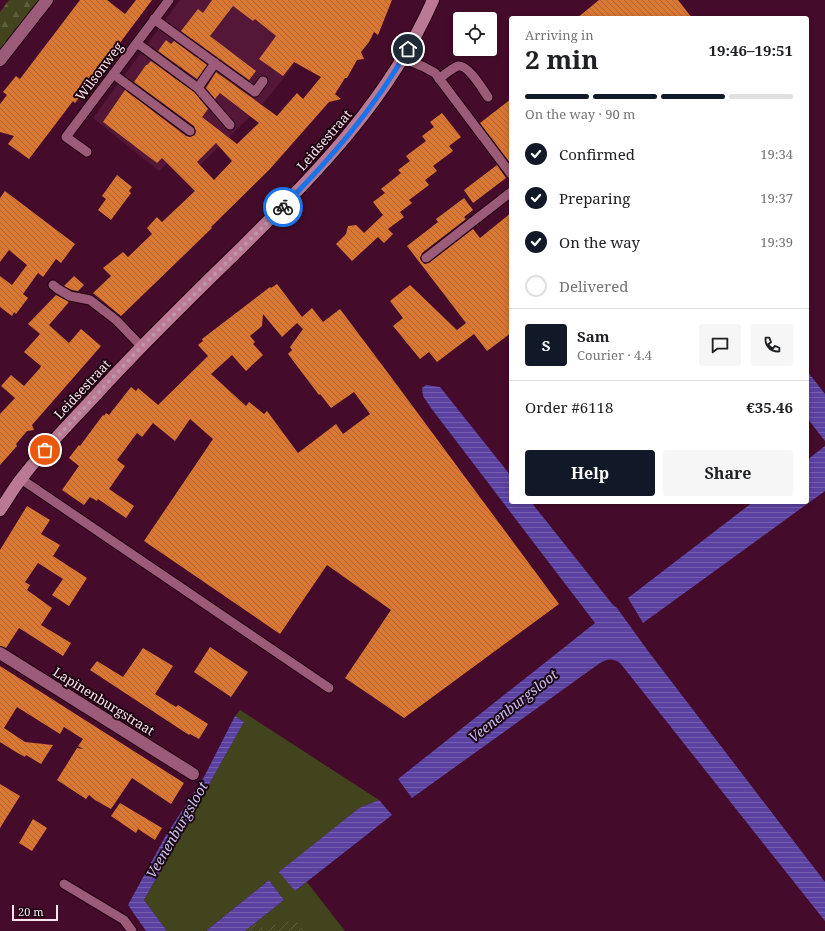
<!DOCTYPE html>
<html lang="en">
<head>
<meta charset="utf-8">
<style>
  body { margin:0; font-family:"Noto Serif",serif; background:#f6f6f6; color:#202124; height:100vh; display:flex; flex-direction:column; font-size:15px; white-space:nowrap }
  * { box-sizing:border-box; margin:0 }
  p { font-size:13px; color:#757577 }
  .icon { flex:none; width:22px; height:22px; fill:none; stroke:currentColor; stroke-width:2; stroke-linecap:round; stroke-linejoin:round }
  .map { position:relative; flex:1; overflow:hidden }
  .drawer { position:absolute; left:509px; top:16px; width:300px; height:488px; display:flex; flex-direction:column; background:#fff; border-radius:4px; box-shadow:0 2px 6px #0003 }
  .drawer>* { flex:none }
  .controls { position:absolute; left:453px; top:12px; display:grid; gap:8px }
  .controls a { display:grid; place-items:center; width:44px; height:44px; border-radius:4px; background:#fff; box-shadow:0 2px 6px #0003; font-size:20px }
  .scale { position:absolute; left:12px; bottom:10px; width:46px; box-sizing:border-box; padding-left:4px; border:2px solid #fbe4ed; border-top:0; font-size:11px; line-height:14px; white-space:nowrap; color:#fbe4ed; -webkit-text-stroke:3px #1c0511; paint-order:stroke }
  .pin { position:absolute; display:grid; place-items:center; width:34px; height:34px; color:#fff; margin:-17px; border:2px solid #fff; border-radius:50%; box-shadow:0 1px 4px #0007 }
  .courier { position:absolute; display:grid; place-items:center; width:40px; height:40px; margin:-20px; border:3px solid #1a73e8; border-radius:50%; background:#fff; color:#222; box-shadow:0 1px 5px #0007 }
  .head em { font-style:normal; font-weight:700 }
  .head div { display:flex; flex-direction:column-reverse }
  .head { display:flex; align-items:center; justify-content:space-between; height:68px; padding:0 16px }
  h1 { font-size:26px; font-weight:700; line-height:30px }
  .bar { display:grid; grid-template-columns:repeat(4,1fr); gap:6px 4px; align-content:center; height:48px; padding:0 16px }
  .bar i { height:5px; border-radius:3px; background:#e0e0e0 }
  .bar .on { background:#111827 }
  .bar p { grid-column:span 4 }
  .line { display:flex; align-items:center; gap:10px; padding:0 16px; border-top:1px solid #e0e0e0 }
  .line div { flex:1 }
  .round { display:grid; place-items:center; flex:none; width:42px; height:42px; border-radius:4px; background:#f6f6f6 }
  ol { padding:0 16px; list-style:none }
  li { display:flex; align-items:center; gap:12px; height:44px }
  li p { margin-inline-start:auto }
  li .icon { padding:4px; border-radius:50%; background:#111827; color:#fff; stroke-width:4 }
  li:last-child { color:#757577 }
  li i { width:22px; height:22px; border:2px solid #e0e0e0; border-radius:50% }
  .button { display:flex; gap:8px; margin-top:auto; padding:8px 16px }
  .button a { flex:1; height:46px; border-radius:4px; background:#111827; color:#fff; font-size:16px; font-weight:700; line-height:46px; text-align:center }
  .button a+a { background:#f6f6f6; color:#202124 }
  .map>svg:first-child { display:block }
  .built { fill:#541738 }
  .grass { fill:#41441d }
  .forest { fill:url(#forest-firs) }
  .garden { fill:url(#garden-furrows) }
  .water { fill:url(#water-rules) }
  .building { fill:url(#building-back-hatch); fill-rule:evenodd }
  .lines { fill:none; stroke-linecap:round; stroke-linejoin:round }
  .lane-casing { stroke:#230012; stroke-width:11 }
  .street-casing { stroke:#230012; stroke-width:14 }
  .primary-casing { stroke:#230012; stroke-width:14 }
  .lane { stroke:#9c5c79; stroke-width:9 }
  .street { stroke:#9c5c79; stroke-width:12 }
  .primary { stroke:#bb7996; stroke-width:12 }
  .done { stroke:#bb98a9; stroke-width:4; stroke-dasharray:0 7.2 }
  .route { stroke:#1a73e8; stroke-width:5 }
  .labels { text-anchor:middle; stroke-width:4; stroke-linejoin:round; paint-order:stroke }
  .street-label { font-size:13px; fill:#fbe4ed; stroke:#1c0511 }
  .water-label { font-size:14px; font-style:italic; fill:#c6bef1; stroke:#1c0511 }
</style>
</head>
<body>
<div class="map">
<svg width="825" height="931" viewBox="0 0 825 931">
  <defs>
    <pattern id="forest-firs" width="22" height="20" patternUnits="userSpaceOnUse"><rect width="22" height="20" fill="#41441d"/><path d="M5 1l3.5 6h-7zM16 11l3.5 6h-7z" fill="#5d5f3e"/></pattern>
    <pattern id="garden-furrows" width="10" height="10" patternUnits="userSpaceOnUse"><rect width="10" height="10" fill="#41441d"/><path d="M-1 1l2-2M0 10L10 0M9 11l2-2" fill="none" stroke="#5d5f3e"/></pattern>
    <pattern id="water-rules" width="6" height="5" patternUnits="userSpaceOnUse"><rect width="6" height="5" fill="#5b42a1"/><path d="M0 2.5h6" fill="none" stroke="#735dae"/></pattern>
    <pattern id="building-back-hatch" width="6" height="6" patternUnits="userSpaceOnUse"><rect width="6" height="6" fill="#da7732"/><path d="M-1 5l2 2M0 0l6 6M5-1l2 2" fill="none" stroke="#af6838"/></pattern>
  </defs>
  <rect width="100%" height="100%" fill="#440c2a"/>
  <!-- built -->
  <path class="built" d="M180 0H340L329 21 261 106 197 168 175 155 159 171 93 118Z"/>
  <!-- grass -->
  <path class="grass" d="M240 710 379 800 359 808 280 872 295 891 307 882 345 931H245L284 900 269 880 206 931H167L144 900 244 722 235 716Z"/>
  <!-- forest -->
  <path class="forest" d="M9 0H40L0 50V12Z"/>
  <!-- garden -->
  <path class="garden" d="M295 920 304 931H245L255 923 261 928Z"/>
  <!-- water -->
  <path class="water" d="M807 371 825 394V441L807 418Z
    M426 385 440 387 511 476V502H531L613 605 617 608 648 651 825 882V921L620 663C612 658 608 659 600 663L412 798 398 779 595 623 431 408 423 396 422 388Z
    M825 446V491L643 623 628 598 753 502H807V460Z
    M235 716 244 722 144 900 167 931H146L128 905 165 837 204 777Z
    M379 800 392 815 295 891 279 872 359 808Z
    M269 880 284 900 245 931H206Z"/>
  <!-- building -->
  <path class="building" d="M80 0H107L125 14 136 0H152L75 103 73 101 29 159 8 144 14 136 0 132V104L7 95 3 92 16 76 20 79Z
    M212 0H392L378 35 374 32 369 42 361 52 364 59 357 60 347 78H345L335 94 341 99 329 102 269 170 211 227 212 228 180 259 121 316 93 293 111 276 103 268 123 252 128 257 152 234 147 228 157 217 162 222 195 191 162 158 157 163 103 122 125 90 186 136 190 137 195 135 196 131 194 126 134 82 146 65H147L151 61 194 92 208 109 202 117 237 144 259 123 220 93 215 99 206 88 216 72 277 116 297 93 303 99 321 77 294 62 283 76 259 59 276 36 255 19 253 21 233 6 210 36 256 71 249 80 181 31 198 9 203 13ZM216 143 232 161 214 180 197 162Z
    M599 0H678L692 18H577Z
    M166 40 171 44 174 41 207 65 197 79 158 51Z
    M511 99V164L480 123Z
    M442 113 461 137 449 146 453 151 433 166 437 171 425 180 429 185 409 200 412 203 400 212 404 217 388 229 393 234 384 243 378 237 352 261 336 244 346 234 348 226 356 225 364 233 383 215 373 202 385 193 381 189 401 173 398 170 410 161 406 156 426 141 422 136 434 127 430 122Z
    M497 165 506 178 473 203 464 190Z
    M117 175 132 187 129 191 131 193 111 220 98 210 106 199 102 196Z
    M5 191 75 244 61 263 56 259 43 277 38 273 23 294 28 298 16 314 14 312 12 316 0 307V276L12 285 27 265 9 250 0 262V198Z
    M464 198 473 210 464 217 466 219 422 253 420 259 424 264 429 263 473 229 480 238 511 213V333L487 351 474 334 437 362 429 352 420 359 393 326 403 318 390 301 410 285 457 330 466 323 407 246 438 222 436 219Z
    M74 276 84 285 78 291 72 290 64 286Z
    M277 284 302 317 312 308 323 322 340 309 391 377 559 604 404 718 345 678 391 610 327 565 280 634 144 541 213 439 190 419 175 441 153 423 142 437 137 433 117 460 125 466 109 489 134 506 126 518 98 499 97 501 90 497 84 505 62 490 79 466 69 458 79 445 80 446 103 415 104 416 106 413 109 415 131 387 136 391 138 388 158 405 208 356 198 345 203 341 202 339 270 287 271 288ZM263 314 282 337 297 323 303 329 290 347 292 350 288 354 319 395 320 394 331 408 354 392 370 414 343 434 336 424 298 453 267 411 264 414 249 402 246 406 211 374 232 355 246 371 263 355 253 344 255 342 250 336 262 326Z
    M56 295 69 302 49 325 69 343 81 329 101 346 32 425 34 430 27 431 16 444 17 446 0 465V414L15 398 1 386 11 375 24 386 40 368 41 366 24 352 40 334 28 324Z
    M27 506 50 520 41 534 60 545 53 556 87 578 69 606 52 595 63 579 38 563 25 582 30 585 27 590 52 608 41 625 71 643 63 656 19 628 6 648 0 646V550Z
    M210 647 248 672 231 697 194 672Z
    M143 648 173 666 155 694 176 707 178 705 208 724 199 739 190 734 189 735 90 670 97 661 123 677Z
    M0 666 184 783 171 804 132 778 111 809 95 800 89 795 86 799 57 780 77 748 83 749 78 746 83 739 64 727 60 734 17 707 4 728 25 742 53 745 41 764 26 755 25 757 16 752 0 742Z
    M0 784 20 796 0 828Z
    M120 803 162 828 155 840 138 829 136 833 111 816Z
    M33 819 47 828 32 851 19 843Z"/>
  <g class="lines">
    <defs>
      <path id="lane" d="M154 19 255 92 263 81
        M137 43 198 88
        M403 58 424 67 435 73 511 174
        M215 63 198 88 230 125
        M113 74 190 131
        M439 79C444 75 452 68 458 66 468 64 483 90 488 97
        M87 152 66 137 169 0
        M426 258 511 192
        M53 285 58 289 70 296 90 300 116 320 141 346
        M21 479 329 688
        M64 884 124 920 132 931"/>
      <path id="street" d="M0 60 47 0
        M0 653 193 774"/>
      <path id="primary" d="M0 510C7 500 13 489 21 479 43 450 70 423 95 396 142 344 192 296 242 247 317 173 390 98 433 0"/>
    </defs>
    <!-- lane casing -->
    <use href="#lane" class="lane-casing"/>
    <!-- street casing -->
    <use href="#street" class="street-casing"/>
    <!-- primary casing -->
    <use href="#primary" class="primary-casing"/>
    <!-- lane -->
    <use href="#lane" class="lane"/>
    <!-- street -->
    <use href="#street" class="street"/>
    <!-- primary -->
    <use href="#primary" class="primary"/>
  </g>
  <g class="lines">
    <!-- done -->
    <path class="done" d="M45 450 142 346 283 207"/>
    <!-- route -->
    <path class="route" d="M283 207C330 159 375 108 408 49"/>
  </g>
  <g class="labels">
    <!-- street labels -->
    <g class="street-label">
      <text transform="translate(99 71) rotate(-53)" y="5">Wilsonweg</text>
      <text transform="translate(324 140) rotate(-49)" y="5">Leidsestraat</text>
      <text transform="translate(82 389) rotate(-47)" y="5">Leidsestraat</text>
      <text transform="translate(104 701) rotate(32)" y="5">Lapinenburgstraat</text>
    </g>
    <!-- water labels -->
    <g class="water-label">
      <text transform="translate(513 706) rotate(-38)" y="5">Veenenburgsloot</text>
      <text transform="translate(177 830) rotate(-60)" y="5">Veenenburgsloot</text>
    </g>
  </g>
</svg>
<div class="controls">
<a><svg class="icon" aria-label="locate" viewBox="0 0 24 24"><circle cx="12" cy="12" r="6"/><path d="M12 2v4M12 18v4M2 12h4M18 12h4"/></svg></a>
</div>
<div class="scale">20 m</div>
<div class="pin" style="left:45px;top:450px;background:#ea580c"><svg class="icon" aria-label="bag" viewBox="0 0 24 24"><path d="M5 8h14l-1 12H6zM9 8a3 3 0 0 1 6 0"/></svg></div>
<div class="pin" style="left:408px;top:49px;background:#1f2937"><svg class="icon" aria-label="home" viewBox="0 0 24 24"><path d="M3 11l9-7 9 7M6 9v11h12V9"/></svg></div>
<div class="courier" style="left:283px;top:207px"><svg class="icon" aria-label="bike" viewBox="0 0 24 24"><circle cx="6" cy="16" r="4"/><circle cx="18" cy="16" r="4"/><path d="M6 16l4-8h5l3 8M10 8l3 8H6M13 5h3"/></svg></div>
<section class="drawer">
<div class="head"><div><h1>2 min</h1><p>Arriving in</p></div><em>19:46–19:51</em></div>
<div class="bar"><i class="on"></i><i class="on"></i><i class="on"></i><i></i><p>On the way · 90 m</p></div>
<ol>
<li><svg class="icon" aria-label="check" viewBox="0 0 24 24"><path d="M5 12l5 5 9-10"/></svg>Confirmed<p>19:34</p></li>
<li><svg class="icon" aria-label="check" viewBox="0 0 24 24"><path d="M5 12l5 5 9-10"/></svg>Preparing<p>19:37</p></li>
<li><svg class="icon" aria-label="check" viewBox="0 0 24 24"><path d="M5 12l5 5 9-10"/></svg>On the way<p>19:39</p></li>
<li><i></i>Delivered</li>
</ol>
<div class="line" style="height:72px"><b class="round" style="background:#111827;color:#fff">S</b><div><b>Sam</b><p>Courier · 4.4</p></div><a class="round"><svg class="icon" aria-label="chat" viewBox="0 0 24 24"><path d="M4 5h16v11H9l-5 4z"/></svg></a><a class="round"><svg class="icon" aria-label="phone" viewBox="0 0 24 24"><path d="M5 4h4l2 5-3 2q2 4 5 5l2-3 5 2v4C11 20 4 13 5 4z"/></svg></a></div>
<div class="line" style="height:52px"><div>Order #6118</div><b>€35.46</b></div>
<div class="button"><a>Help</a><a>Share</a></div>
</section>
</div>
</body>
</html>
